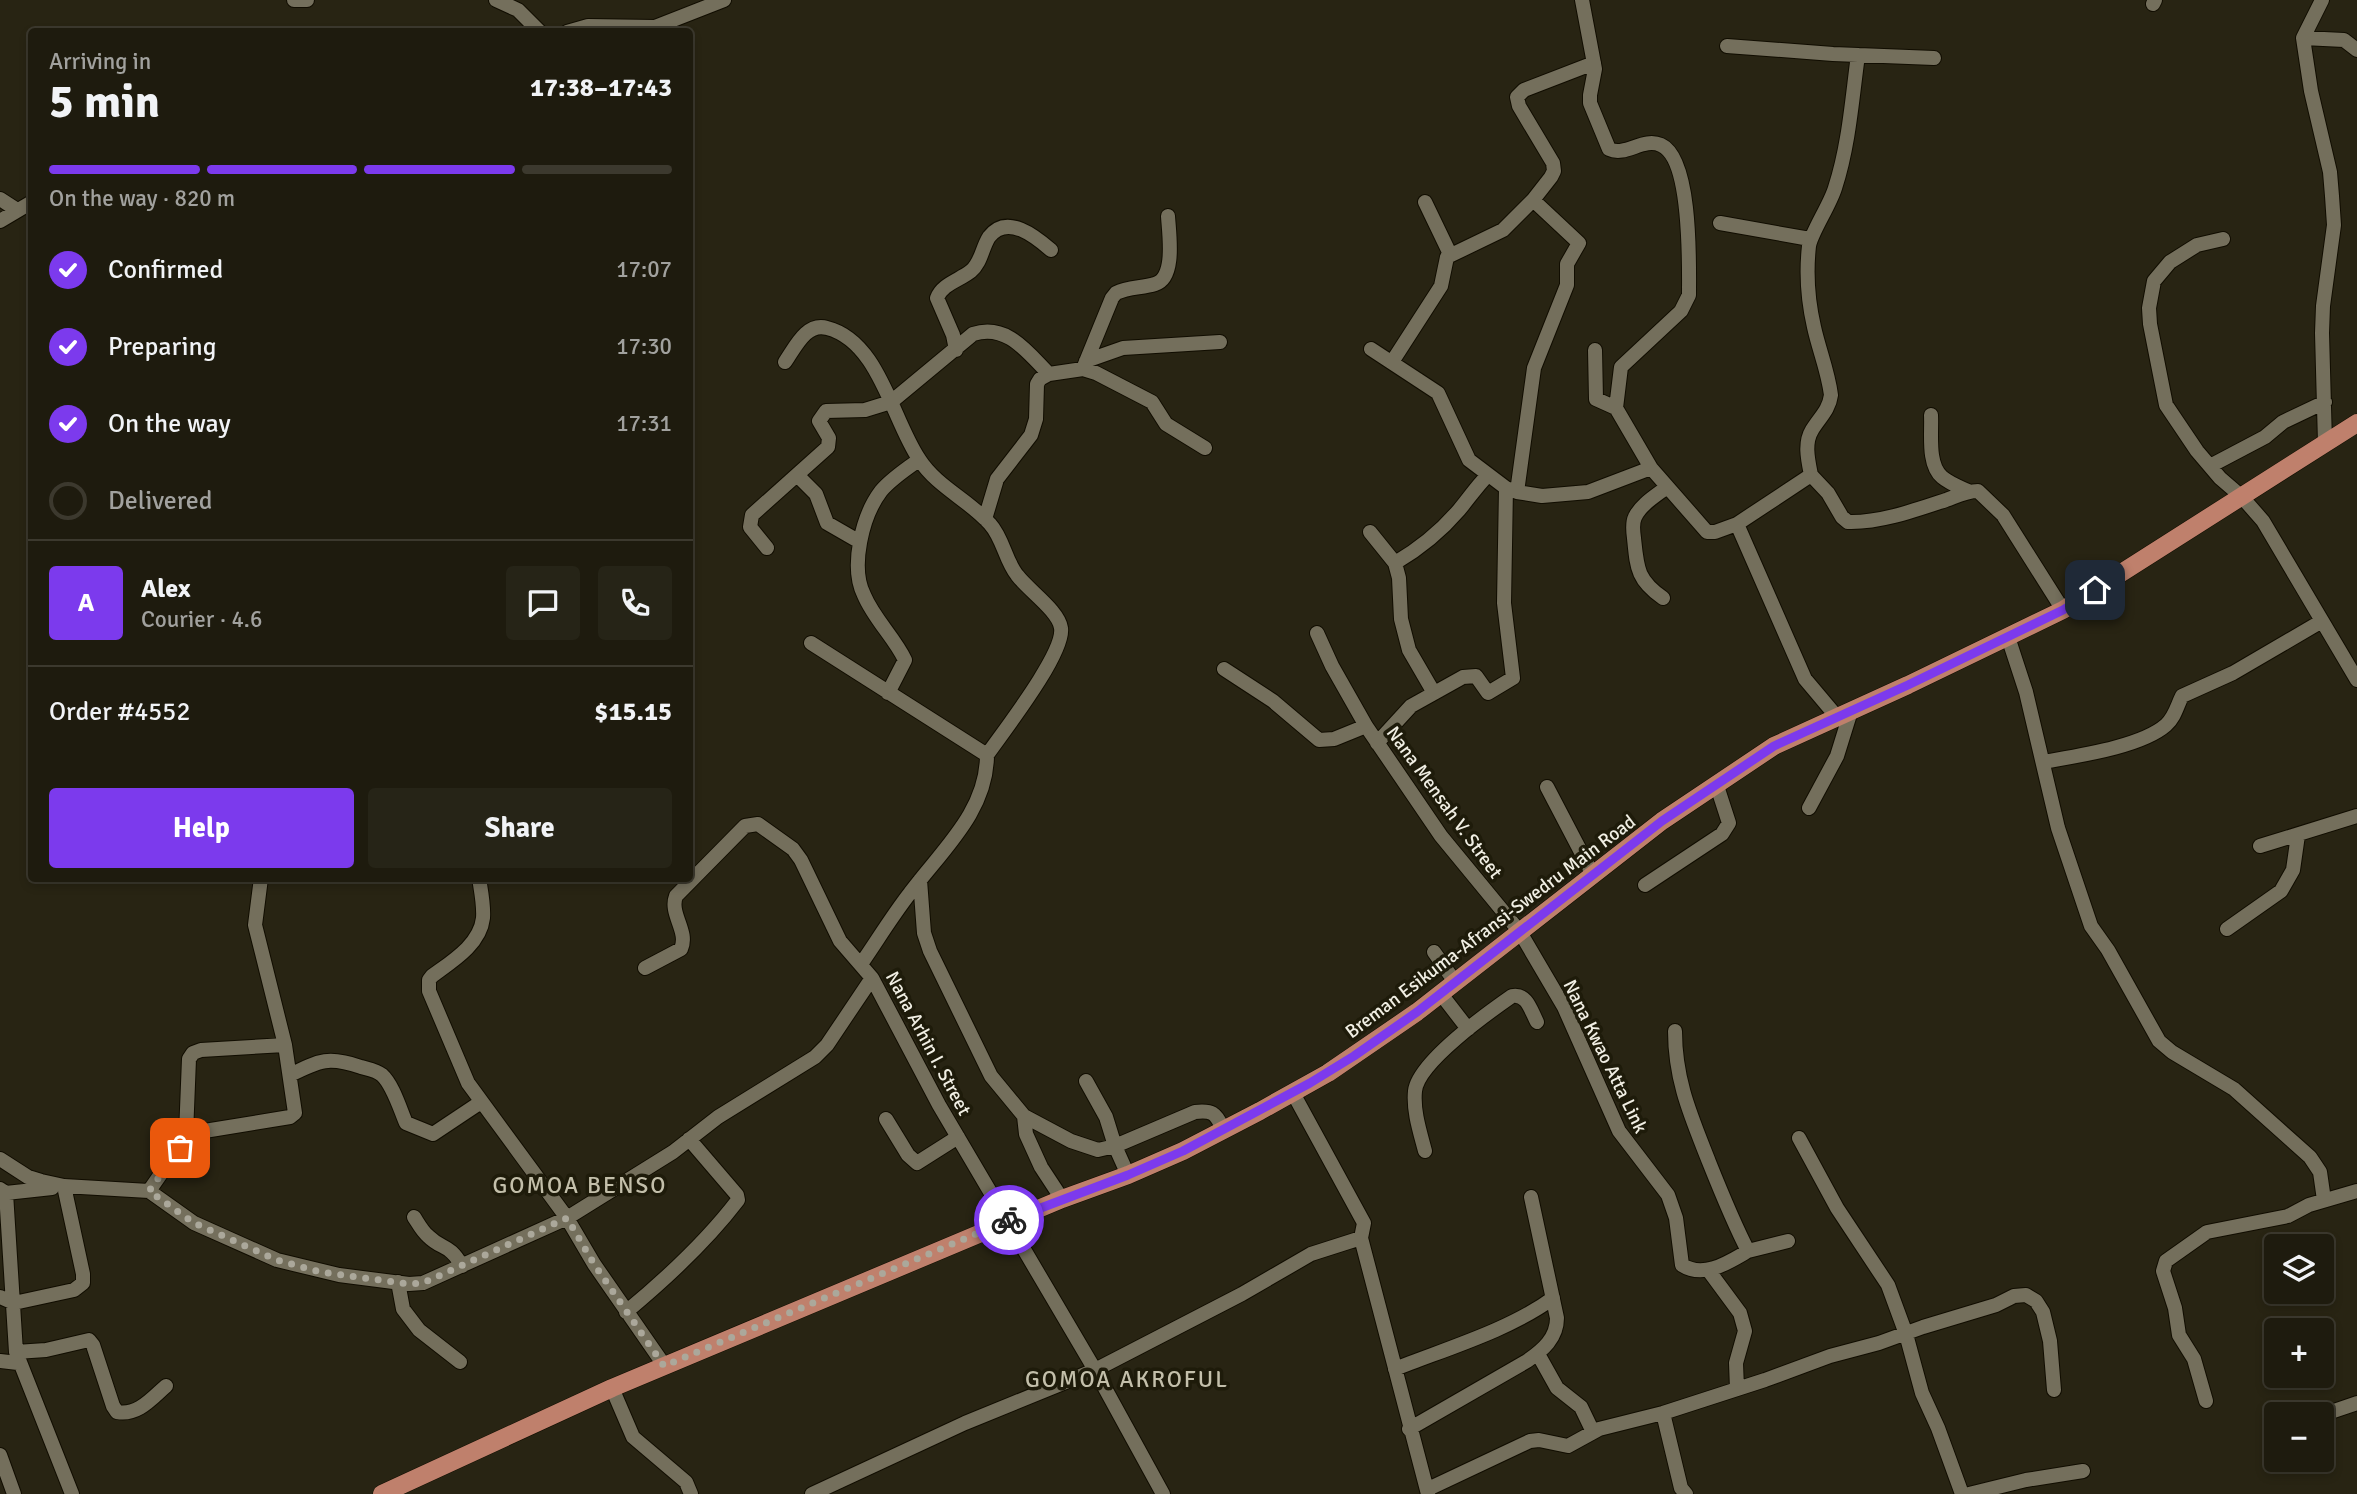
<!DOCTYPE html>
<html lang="en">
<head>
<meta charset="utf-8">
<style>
  body { margin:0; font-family:Signika,sans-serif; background:#262417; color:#f1f3f6; height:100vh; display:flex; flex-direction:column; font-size:26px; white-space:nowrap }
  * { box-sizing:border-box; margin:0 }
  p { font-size:23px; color:#a1a19e }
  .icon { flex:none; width:38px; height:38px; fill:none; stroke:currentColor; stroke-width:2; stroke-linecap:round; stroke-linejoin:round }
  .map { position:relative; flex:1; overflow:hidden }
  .panel { position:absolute; left:28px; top:28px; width:665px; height:854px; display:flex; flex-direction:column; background:#1e1b0e; border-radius:7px; box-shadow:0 4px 10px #0003,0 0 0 2px #3c392e }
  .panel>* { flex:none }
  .fabs { position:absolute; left:2264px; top:1234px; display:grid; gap:14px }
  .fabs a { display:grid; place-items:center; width:70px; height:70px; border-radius:7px; background:#1e1b0e; box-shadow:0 4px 10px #0003,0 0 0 2px #3c392e; font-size:35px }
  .pin { position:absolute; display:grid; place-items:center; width:60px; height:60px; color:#fff; margin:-30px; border-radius:14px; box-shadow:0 4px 10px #0006 }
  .courier { position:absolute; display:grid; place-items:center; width:70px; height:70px; margin:-35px; border:5px solid #7c3aed; border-radius:50%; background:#fff; color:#222; box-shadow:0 2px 9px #0007 }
  .head em { font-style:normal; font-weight:800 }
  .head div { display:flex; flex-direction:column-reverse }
  .head { display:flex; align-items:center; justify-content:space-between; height:119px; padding:0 21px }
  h1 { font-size:46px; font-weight:800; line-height:52px }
  .bar { display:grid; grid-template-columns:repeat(4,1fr); gap:10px 7px; align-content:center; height:84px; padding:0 21px }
  .bar i { height:9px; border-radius:5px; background:#3c392e }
  .bar .on { background:#7c3aed }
  .bar p { grid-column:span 4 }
  .line { display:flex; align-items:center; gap:18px; padding:0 21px; border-top:2px solid #3c392e }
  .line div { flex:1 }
  .round { display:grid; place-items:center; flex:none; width:74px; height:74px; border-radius:7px; background:#262417 }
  ol { padding:0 21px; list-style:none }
  li { display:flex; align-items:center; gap:21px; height:77px }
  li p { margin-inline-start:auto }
  li .icon { padding:7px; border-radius:50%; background:#7c3aed; color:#fff; stroke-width:4 }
  li:last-child { color:#a1a19e }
  li i { width:38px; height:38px; border:4px solid #3c392e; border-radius:50% }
  .cta { display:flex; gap:14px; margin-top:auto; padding:14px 21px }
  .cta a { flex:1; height:80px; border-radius:7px; background:#7c3aed; color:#fff; font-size:28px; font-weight:800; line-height:80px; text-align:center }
  .cta a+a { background:#262417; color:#f1f3f6 }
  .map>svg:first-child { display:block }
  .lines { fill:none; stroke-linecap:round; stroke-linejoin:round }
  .minor-casing { stroke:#110d01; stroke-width:16 }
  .major-casing { stroke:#110d01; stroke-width:19 }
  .minor { stroke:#746f5c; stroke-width:14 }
  .major { stroke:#bf806c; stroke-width:18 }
  .done { stroke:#aba89b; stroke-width:7; stroke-dasharray:0 12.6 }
  .route { stroke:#7c3aed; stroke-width:9 }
  .labels { text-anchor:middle; stroke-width:7; stroke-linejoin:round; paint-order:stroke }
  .street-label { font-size:19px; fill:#f1efe4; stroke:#1e1b0a }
  .quarter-label { font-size:23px; letter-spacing:2px; fill:#c3bfaa; stroke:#1e1b0a }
</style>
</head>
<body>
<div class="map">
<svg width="2357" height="1494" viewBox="0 0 2357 1494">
  <rect width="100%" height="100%" fill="#282413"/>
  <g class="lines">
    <defs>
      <path id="minor" d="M294 0H307
        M496 0 518 10 540 32
        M1582 0 1595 69 1590 95V103L1609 149C1626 157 1643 137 1661 145 1692 159 1689 265 1689 295L1681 311 1621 367 1616 408
        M2322 0 2303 38 2311 91 2330 172 2332 196 2334 225 2323 306 2322 333 2325 443
        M2153 4 2155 0
        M567 32 588 26 655 27 724 0
        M2303 38 2344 40 2357 50
        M1727 46 1833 54 1934 58
        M0 199 17 210
        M1425 202 1450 254
        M0 221 32 202
        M1720 223 1810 239
        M2223 239 2197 245 2170 262 2154 281 2149 308 2150 324 2166 405 2197 451 2220 478 2242 497 2263 521 2357 680
        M1371 349 1438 393 1469 460 1506 488 1517 492 1542 496 1588 492 1651 468
        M956 350 953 335 937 298C942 284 960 280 971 271 981 263 982 248 989 237 1007 213 1036 237 1051 250
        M1595 350 1596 399 1616 408 1651 468 1707 532H1715L1737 524 1811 475C1808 460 1804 443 1812 430 1820 417 1829 410 1831 395 1828 371 1819 350 1814 327 1808 301 1806 273 1809 246 1811 233 1830 205 1835 188 1849 145 1852 99 1858 55
        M1086 361 1123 348 1220 342
        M785 362C795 348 806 322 827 328 879 341 892 419 919 459 937 487 969 500 990 524 1003 538 1005 560 1017 575 1028 590 1059 611 1061 628 1065 653 1003 732 987 755
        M1392 362 1441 286 1447 257 1503 230 1533 200 1551 177 1554 171 1553 163 1519 106 1517 97 1524 90 1594 63
        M1083 369 1112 298 1116 293C1128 287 1142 288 1155 284 1176 278 1169 234 1168 216
        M1931 415C1932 433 1927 464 1942 477 1949 483 1959 487 1968 491
        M2210 466 2265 437 2283 422 2325 402
        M797 475 816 494 827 523 860 542
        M1811 475 1828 493 1842 517 1848 522C1880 523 1916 510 1946 500 1957 496 1966 491 1978 491L2003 515 2063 610
        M1517 492 1534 368 1567 285V264L1579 243 1533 200
        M985 519 997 479 1031 435 1036 419 1037 384 1040 379 1049 374 1083 369 1096 373 1152 402 1166 424 1205 448
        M1737 524 1805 679 1837 717
        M1370 532 1395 563 1399 578 1401 619 1409 650 1434 693
        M767 548 750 527 752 515 828 447 829 438 819 421 826 411 865 410 891 402 973 334C1007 323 1027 352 1049 374
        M1395 563C1419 549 1441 531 1459 510 1469 498 1477 486 1488 475
        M1663 598C1637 580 1637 568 1634 538 1633 531 1632 523 1635 517 1641 504 1657 495 1667 487
        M1317 633 1332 666 1366 726
        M2008 637 2026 692 2058 828 2091 926 2108 950 2159 1041 2172 1052 2234 1089 2310 1157 2320 1172 2324 1200
        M811 643 987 755C987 812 941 851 910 893 892 916 877 941 861 964
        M1224 669 1273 701 1319 740 1334 739 1366 726 1441 836 1520 932 1564 1007 1619 1131 1668 1195 1676 1218 1682 1265C1704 1279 1729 1262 1748 1251 1733 1222 1721 1192 1709 1162 1691 1116 1675 1081 1675 1031
        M888 693 905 660C894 637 874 619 864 595 850 567 862 516 881 491 891 479 906 469 919 460
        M1377 743 1411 706 1463 677 1476 676 1488 693 1513 678 1504 603 1506 488
        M2043 762C2076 756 2141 747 2166 725 2175 717 2177 706 2182 696L2233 673 2322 621
        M1547 787 1593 875
        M1809 808 1837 756 1851 711
        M2260 846 2357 816
        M479 878C481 891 484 905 483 918 480 945 451 962 432 976L429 980V991L468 1083 567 1218 594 1264 664 1365
        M920 880 924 933 930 951 991 1076 1024 1116 1026 1134 1041 1167 1062 1199
        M1645 885 1722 834 1729 823 1717 786
        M2227 929 2281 891 2293 870 2298 835
        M1434 952 1455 982
        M645 968 681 949C689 931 669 914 676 896L745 826 758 824 793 849 801 860 840 941 872 978 939 1105 1095 1370 965 1423 812 1494
        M1441 994 1468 1029
        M290 1075C320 1060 329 1056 361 1067 368 1069 376 1070 382 1075 393 1085 400 1109 406 1123L433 1134 481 1102
        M1086 1081 1106 1117 1115 1146 1128 1175
        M1293 1093 1364 1223 1361 1238 1428 1494
        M1024 1116 1071 1141 1098 1150 1115 1146 1195 1112C1215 1110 1215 1114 1224 1130
        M886 1119 908 1155 917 1163 958 1137
        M186 1134 290 1117 295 1113 285 1045 255 925 261 878
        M1799 1138 1837 1208 1888 1285 1906 1334 1922 1393 1938 1428 1962 1494
        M1425 1151C1420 1132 1413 1111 1415 1091 1418 1062 1489 1012 1512 996 1527 993 1531 1011 1537 1022
        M0 1159 28 1177 41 1181 64 1186 149 1191 194 1223 277 1260 339 1275 409 1284 423 1283 567 1218 673 1152 718 1117 815 1057 827 1045 872 978
        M0 1189 6 1193 52 1188
        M149 1191 183 1142 186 1134 189 1059 193 1053 201 1050 285 1045
        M6 1193 16 1352 72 1494
        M414 1217C418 1223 422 1231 428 1236 442 1250 449 1243 462 1266
        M1748 1251 1788 1241
        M1709 1271 1740 1313 1745 1331 1736 1363 1737 1389
        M398 1282 403 1309 419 1330 460 1362
        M0 1297 14 1303 74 1290 83 1283V1274L64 1186
        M626 1312C667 1278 706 1242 738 1200L737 1195 689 1139
        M16 1352 46 1350 89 1340 93 1345 113 1406 117 1412C138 1416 152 1398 166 1386
        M1538 1354 1557 1388 1581 1407 1593 1432
        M0 1361 18 1363
        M1395 1369C1445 1349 1510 1330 1553 1298
        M612 1388 633 1437 686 1482 691 1494
        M2206 1401 2194 1359 2179 1335 2175 1308 2163 1271 2166 1261 2207 1232 2288 1216 2309 1205 2357 1191
        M1663 1413 1681 1488 1686 1494
        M2322 1415 2357 1403
        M1409 1429 1527 1361C1543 1350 1557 1338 1557 1318L1531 1197
        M0 1455 14 1494
        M1428 1489 1530 1441 1539 1440 1568 1446 1599 1429 1663 1413 1765 1380 1830 1356 1879 1343 1923 1327 1996 1305 2014 1296 2026 1295 2036 1301 2043 1312 2050 1341 2054 1390
        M1163 1494 1095 1370 1242 1294 1311 1254 1361 1238
        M1969 1494 2026 1480 2083 1471"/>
      <path id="major" d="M382 1494 612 1388 1062 1199 1128 1175 1183 1151 1260 1111 1328 1073 1417 1012 1662 821 1774 746 1908 685 2063 610 2357 423"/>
    </defs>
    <!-- minor casing -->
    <use href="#minor" class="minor-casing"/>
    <!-- major casing -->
    <use href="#major" class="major-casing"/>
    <!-- minor -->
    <use href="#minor" class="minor"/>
    <!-- major -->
    <use href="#major" class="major"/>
  </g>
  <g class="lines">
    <!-- done -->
    <path class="done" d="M180 1148 149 1191 194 1223 277 1260 320 1272 409 1284 423 1283 567 1218 594 1264 664 1366 1009 1220"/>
    <!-- route -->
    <path class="route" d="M1009 1220 1128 1175 1183 1151 1310 1083 1354 1056 1417 1012 1662 821 1774 746 1908 685 2063 610 2095 590"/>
  </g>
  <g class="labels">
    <!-- street labels -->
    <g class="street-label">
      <text transform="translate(1445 802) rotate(54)" y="7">Nana Mensah V. Street</text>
      <text transform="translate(1490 926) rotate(-37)" y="7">Breman Esikuma-Afransi-Swedru Main Road</text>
      <text transform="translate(929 1043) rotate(62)" y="7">Nana Arhin I. Street</text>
      <text transform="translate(1606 1056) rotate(64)" y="7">Nana Kwao Atta Link</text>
    </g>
    <!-- quarter labels -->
    <g class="quarter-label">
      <text x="580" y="1193">GOMOA BENSO</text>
      <text x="1127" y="1387">GOMOA AKROFUL</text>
    </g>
  </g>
</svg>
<div class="fabs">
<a><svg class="icon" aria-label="layers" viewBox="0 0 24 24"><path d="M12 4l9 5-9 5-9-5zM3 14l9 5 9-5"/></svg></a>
<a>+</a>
<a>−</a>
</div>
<div class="pin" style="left:180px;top:1148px;background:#ea580c"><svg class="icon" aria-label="bag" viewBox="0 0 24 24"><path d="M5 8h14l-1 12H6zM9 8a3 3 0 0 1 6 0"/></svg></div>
<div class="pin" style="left:2095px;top:590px;background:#1f2937"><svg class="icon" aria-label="home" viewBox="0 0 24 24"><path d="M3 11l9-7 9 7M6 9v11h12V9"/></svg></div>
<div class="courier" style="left:1009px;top:1220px"><svg class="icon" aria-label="bike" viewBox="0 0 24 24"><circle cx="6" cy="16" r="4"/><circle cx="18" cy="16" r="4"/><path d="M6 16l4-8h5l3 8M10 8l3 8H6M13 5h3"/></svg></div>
<section class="panel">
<div class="head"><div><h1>5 min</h1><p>Arriving in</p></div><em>17:38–17:43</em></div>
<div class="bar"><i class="on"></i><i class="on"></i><i class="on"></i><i></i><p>On the way · 820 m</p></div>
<ol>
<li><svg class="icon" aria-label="check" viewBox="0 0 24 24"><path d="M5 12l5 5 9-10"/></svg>Confirmed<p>17:07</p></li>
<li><svg class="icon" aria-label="check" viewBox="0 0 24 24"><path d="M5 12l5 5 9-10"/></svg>Preparing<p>17:30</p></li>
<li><svg class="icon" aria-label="check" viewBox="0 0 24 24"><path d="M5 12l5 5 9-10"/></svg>On the way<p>17:31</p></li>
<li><i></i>Delivered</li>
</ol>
<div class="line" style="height:126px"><b class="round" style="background:#7c3aed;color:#fff">A</b><div><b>Alex</b><p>Courier · 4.6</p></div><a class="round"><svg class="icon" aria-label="chat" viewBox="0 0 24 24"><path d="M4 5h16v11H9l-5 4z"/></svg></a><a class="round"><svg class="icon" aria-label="phone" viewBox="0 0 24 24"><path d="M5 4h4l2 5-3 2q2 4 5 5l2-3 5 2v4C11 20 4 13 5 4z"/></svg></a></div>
<div class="line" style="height:91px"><div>Order #4552</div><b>$15.15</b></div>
<div class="cta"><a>Help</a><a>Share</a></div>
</section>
</div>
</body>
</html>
